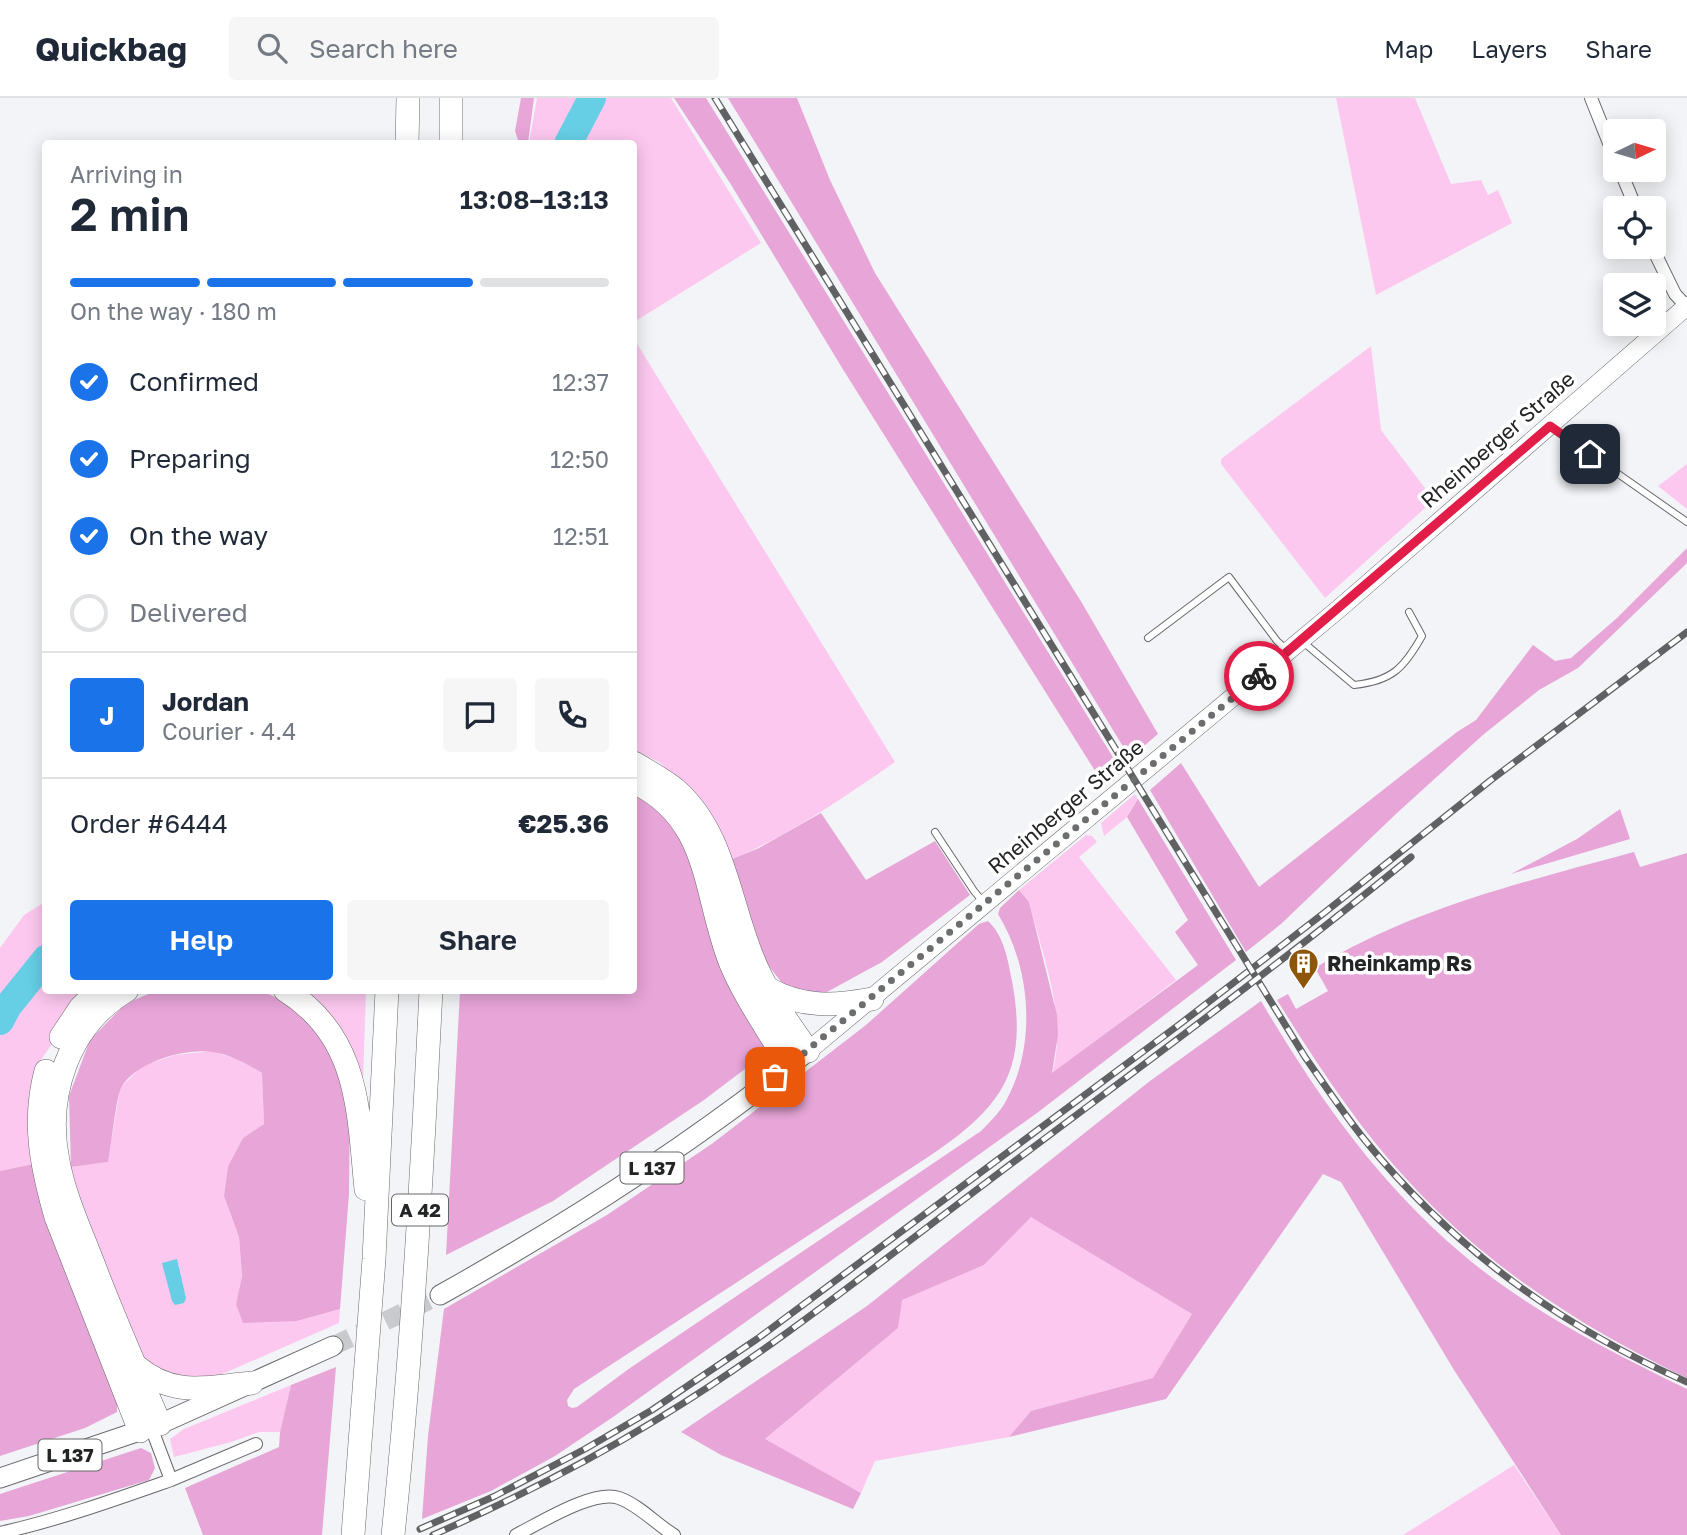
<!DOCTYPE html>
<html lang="en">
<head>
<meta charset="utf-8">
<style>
  body { margin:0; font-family:"Golos Text",sans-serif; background:#f6f6f7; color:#1f2937; height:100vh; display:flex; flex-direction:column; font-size:26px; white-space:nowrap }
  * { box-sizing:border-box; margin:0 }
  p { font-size:23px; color:#747a83 }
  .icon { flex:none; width:38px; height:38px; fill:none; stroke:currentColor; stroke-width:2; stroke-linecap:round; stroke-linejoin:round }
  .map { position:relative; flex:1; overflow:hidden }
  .sheet { position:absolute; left:42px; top:42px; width:595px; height:854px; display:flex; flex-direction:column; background:#fff; border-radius:7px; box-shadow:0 4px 18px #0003 }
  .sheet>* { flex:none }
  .needle { width:46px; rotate:85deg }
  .tools { position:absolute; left:1603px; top:21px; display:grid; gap:14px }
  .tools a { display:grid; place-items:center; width:63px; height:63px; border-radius:7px; background:#fff; box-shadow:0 4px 18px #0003; font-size:35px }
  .pin { position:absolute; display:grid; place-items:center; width:60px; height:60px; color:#fff; margin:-30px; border-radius:14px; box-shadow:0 4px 10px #0006 }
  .courier { position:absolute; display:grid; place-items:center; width:70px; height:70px; margin:-35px; border:5px solid #e11d48; border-radius:50%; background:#fff; color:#222; box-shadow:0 2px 9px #0007 }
  .head em { font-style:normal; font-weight:600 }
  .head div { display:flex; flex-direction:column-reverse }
  .head { display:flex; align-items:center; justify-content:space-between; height:119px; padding:0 28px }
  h1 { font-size:46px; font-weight:600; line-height:52px }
  .bar { display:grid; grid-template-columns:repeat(4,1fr); gap:10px 7px; align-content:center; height:84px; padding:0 28px }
  .bar i { height:9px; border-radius:5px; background:#e0e1e3 }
  .bar .active { background:#1a73e8 }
  .bar p { grid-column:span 4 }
  .line { display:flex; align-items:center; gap:18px; padding:0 28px; border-top:2px solid #e0e1e3 }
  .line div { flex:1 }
  .round { display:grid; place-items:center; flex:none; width:74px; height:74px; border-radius:7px; background:#f6f6f7 }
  ol { padding:0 28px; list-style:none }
  li { display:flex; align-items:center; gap:21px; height:77px }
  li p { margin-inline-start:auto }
  li .icon { padding:7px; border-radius:50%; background:#1a73e8; color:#fff; stroke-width:4 }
  li:last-child { color:#747a83 }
  li i { width:38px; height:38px; border:4px solid #e0e1e3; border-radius:50% }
  .cta { display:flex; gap:14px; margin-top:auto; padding:14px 28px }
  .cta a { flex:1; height:80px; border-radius:7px; background:#1a73e8; color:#fff; font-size:28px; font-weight:600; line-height:80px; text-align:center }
  .cta a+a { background:#f6f6f7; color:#1f2937 }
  header { display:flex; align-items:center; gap:42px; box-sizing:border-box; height:98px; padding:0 35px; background:#fff; border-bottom:2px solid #e0e1e3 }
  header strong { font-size:33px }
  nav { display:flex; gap:38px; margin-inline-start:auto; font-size:24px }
  .search { width:490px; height:63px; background:#f6f6f7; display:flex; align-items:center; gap:18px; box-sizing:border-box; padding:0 24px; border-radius:7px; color:#747a83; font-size:26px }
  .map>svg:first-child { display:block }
  .green { fill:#fcc8ef }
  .forest { fill:#e7a5d8 }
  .water { fill:#66cfe6 }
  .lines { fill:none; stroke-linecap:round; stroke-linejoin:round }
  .river { stroke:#66cfe6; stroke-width:28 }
  .primary-tunnel { stroke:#c9cacd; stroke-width:19; stroke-dasharray:19 10; stroke-linecap:butt }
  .lane-casing { stroke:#69696c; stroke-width:8 }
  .street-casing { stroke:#69696c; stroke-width:14 }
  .secondary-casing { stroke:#69696c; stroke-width:19 }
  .primary-casing { stroke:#69696c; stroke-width:21 }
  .highway-casing { stroke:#69696c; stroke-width:24 }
  .lane { stroke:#fff; stroke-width:6 }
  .street { stroke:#fff; stroke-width:12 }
  .secondary { stroke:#fff; stroke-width:18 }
  .primary { stroke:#fff; stroke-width:19 }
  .highway { stroke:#fff; stroke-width:23 }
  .rail-casing { stroke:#606163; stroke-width:7 }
  .rail { stroke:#fff; stroke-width:4.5; stroke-dasharray:13; stroke-linecap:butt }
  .done { stroke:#6c6d6e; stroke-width:7; stroke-dasharray:0 12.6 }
  .route { stroke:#e11d48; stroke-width:9 }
  .labels { text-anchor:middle; stroke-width:7; stroke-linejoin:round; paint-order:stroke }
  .shield { fill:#fff; stroke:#656666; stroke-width:2 }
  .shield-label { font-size:19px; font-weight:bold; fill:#232425 }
  .street-label { font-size:21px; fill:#232425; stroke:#fff }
  .poi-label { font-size:21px; font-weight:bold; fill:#232425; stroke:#fff; text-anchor:start }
</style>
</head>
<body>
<header>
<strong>Quickbag</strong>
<div class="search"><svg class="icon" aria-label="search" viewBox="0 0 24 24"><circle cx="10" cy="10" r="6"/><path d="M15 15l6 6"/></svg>Search here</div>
<nav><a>Map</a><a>Layers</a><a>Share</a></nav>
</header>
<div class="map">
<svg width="1687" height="1437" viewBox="0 0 1687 1437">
  <rect width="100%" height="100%" fill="#f3f4f7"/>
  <!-- green -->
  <path class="green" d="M537 0H671L761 145 634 224V46L529 45Z
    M1336 0H1415L1451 86 1481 82 1488 97 1498 92 1512 125 1376 197Z
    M634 241 895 664C842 701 791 736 732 761L700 702 659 664 634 652Z
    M1371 248 1381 332 1434 402 1325 500 1221 366V361Z
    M1687 366V411L1658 388Z
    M1135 696 1138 701 1127 719 1104 738 1101 725Z
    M1086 737 1092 738 1097 744 1079 759 1176 882 1052 976C1068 919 1043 860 1029 804L1019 792Z
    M45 804 46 892 89 893 36 969 33 1066 0 1073V850L24 817Z
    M302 893H366L363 982Z
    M212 953 243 963 262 975 264 1026 243 1040 228 1068 224 1098 239 1139 242 1178 236 1206 297 1223 340 1211 339 1225 211 1281 180 1282 148 1267 130 1241 74 1100 71 1069 108 1064 120 990 142 968 175 957Z
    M1031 1118 1192 1216 1153 1281 1031 1313 1009 1339 875 1363 861 1395 764 1342 898 1230 901 1202 984 1167Z
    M291 1287 280 1334H259L231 1344 174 1359 170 1341 184 1331Z
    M1514 1367 1561 1437H1403Z"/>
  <!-- forest -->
  <path class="forest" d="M521 0H534L528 45H519L515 33Z
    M674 0H706L1119 669 1102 684 844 273 730 85Z
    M728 0H797L830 82 875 175 1082 505 1158 636 1130 660Z
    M1687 450V465L1578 570 1539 592 1484 636 1397 715 1281 826 1246 854 1150 692 1181 665 1259 789 1457 634 1476 622 1533 547 1555 563 1571 560 1617 520Z
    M634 694 641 697 678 732 767 947 766 955 704 1002 553 1103 446 1157 460 893 634 892Z
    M1138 701 1236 862 1037 1015 613 1319 555 1358 491 1393 422 1421 428 1338 444 1211 607 1117 713 1045 866 927 979 826 988 823C1004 838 1008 862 1012 883 1029 974 1001 1010 928 1059L574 1291 567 1302 568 1308 572 1310 577 1309 630 1270 981 1033C991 1023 1002 1012 1008 999 1037 943 1030 868 998 816L1000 810 1019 792 1029 804 1057 917 1058 937 1052 975 1198 867 1175 834 1188 822 1127 719Z
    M1620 711 1630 741 1511 776 1577 741Z
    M821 715 866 782 935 743 970 797 882 864 827 894 808 896 782 885 764 862 732 761 759 750Z
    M1634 754 1640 769 1687 755V1280C1585 1232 1488 1169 1411 1086 1359 1031 1317 966 1277 902L1288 896 1296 911 1328 893 1315 870C1413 810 1524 784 1634 754Z
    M155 893H263L302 913 334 959 350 1005 349 1096 340 1211 297 1223 243 1225 236 1206 242 1178 239 1139 224 1098 228 1068 243 1040 264 1026 262 975C247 966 230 956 212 954 185 950 135 964 121 990 116 999 111 1051 108 1064L71 1069 69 998 90 942 125 906Z
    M1261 903C1316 996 1377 1084 1461 1155 1528 1212 1608 1253 1687 1291V1437H1561L1454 1272 1341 1084 1323 1076 1166 1301 1009 1339 1031 1313 1153 1280 1192 1216 1031 1119 984 1167 902 1202 898 1230 765 1341 861 1395 853 1411 721 1357 681 1334 867 1208 1150 983Z
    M33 1066 117 1301V1314L85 1330 0 1358V1073Z
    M336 1269 322 1437H203L185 1390 279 1349 280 1334 291 1287Z
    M141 1350 151 1355 155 1370 149 1382 29 1418 0 1423V1396Z"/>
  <!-- water -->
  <path class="water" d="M177 1161 186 1200 184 1205 175 1207 172 1203 162 1165Z"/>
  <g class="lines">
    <!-- river -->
    <path class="river" d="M568 46 592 0
      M0 923 8 908 46 861"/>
    <!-- primary-tunnel -->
    <path class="primary-tunnel" d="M333 1248 440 1197"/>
    <defs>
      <path id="lane" d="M1551 329 1687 424
        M1148 540 1229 479 1277 543 1287 552
        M1303 544 1354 587C1392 583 1404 570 1422 538L1409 514
        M935 734 974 793 984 805"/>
      <path id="street" d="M1591 0 1615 60
        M1620 72 1636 110
        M1652 149 1675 196 1687 209
        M171 1382 256 1346
        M0 1435C58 1422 114 1402 171 1382L151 1329
        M516 1437C540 1425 594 1391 619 1400 639 1407 656 1426 674 1437"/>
      <path id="secondary" d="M808 953 1341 509 1687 208"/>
      <path id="primary" d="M440 1197C569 1125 692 1046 808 953
        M0 1380 160 1326 333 1248"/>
      <path id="highway" d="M407 46 408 0
        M451 46V0
        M634 665C648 673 662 681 675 691 723 732 729 801 751 856 764 891 786 922 808 953
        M634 684C712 721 703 797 731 866 746 902 770 934 789 968
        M767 890C801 910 835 908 872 901
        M127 892C68 927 45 998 58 1063 65 1101 83 1138 96 1173 116 1225 138 1275 160 1326
        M285 892C360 939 358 1013 366 1091
        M61 939 81 909 99 892
        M46 973C32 1024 42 1070 56 1119L140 1333
        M136 1268C174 1300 206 1289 252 1285
        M353 1437 374 1161 387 892
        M393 1437C412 1256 422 1074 431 892"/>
    </defs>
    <!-- lane casing -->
    <use href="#lane" class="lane-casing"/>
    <!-- street casing -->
    <use href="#street" class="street-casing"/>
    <!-- secondary casing -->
    <use href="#secondary" class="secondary-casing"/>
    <!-- primary casing -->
    <use href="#primary" class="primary-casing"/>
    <!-- highway casing -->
    <use href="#highway" class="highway-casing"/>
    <!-- lane -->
    <use href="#lane" class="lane"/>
    <!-- street -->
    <use href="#street" class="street"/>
    <!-- secondary -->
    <use href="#secondary" class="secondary"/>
    <!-- primary -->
    <use href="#primary" class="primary"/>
    <!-- highway -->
    <use href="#highway" class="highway"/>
    <defs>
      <path id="rail" d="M715 0 1305 959C1324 986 1343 1015 1364 1041 1451 1148 1561 1229 1687 1284
        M420 1431 495 1398 585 1351 652 1312 757 1241 1180 926 1324 815 1491 682 1687 534
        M433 1437C510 1403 584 1366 656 1322 772 1252 879 1165 987 1084 1129 977 1273 872 1411 759"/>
    </defs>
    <!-- rail casing -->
    <use href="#rail" class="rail-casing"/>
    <!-- rail -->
    <use href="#rail" class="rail"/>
  </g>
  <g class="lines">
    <!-- done -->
    <path class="done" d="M775 979 1259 578"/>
    <!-- route -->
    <path class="route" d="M1259 578 1550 328 1590 356"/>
  </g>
  <!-- icons -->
  <defs>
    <symbol id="building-pin" viewBox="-11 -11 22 30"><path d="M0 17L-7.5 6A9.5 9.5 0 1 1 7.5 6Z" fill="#8d560b" stroke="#fff"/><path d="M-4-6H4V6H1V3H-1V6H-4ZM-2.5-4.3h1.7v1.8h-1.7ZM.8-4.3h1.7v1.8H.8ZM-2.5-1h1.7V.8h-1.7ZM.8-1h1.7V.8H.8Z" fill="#fff"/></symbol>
  </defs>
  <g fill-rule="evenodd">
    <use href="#building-pin" x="1286" y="848" width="35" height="47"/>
  </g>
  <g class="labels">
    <!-- shield labels -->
    <g class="shield">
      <rect x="620.5" y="1054.5" width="63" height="31" rx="5"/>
      <rect x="392" y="1096.5" width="56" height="31" rx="5"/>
      <rect x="38.5" y="1341.5" width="63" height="31" rx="5"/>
    </g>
    <g class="shield-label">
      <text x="652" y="1077">L 137</text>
      <text x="420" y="1119">A 42</text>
      <text x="70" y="1364">L 137</text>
    </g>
    <!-- street labels -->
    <g class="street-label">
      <text transform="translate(1498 342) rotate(-41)" y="7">Rheinberger Straße</text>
      <text transform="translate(1066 709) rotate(-40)" y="7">Rheinberger Straße</text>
    </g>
    <!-- poi labels -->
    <g class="poi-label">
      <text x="1327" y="873">Rheinkamp Rs</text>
    </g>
  </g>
</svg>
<div class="tools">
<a><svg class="needle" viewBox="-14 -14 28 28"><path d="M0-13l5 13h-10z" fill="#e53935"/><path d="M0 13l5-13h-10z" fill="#747a83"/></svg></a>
<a><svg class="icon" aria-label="locate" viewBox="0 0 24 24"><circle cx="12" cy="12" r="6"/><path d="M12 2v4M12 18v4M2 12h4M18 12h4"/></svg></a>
<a><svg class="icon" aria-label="layers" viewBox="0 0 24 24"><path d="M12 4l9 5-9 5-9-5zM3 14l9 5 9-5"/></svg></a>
</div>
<div class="pin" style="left:775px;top:979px;background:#ea580c"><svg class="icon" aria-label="bag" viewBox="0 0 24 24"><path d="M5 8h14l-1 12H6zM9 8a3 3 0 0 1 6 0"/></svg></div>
<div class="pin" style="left:1590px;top:356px;background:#1f2937"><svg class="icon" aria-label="home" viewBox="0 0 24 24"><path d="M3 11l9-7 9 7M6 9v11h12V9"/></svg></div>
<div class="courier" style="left:1259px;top:578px"><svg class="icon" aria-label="bike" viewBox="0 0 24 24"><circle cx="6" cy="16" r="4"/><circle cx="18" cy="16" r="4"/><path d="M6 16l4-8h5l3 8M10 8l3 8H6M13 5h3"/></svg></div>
<section class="sheet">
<div class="head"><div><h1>2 min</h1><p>Arriving in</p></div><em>13:08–13:13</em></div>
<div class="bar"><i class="active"></i><i class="active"></i><i class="active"></i><i></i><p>On the way · 180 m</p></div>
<ol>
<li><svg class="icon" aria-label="check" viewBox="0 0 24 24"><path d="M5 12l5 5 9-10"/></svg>Confirmed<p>12:37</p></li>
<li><svg class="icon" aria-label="check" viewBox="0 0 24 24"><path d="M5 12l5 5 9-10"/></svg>Preparing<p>12:50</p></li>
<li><svg class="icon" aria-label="check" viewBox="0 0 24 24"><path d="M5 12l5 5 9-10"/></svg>On the way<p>12:51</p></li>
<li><i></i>Delivered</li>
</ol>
<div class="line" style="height:126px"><b class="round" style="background:#1a73e8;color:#fff">J</b><div><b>Jordan</b><p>Courier · 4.4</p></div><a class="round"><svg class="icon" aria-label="chat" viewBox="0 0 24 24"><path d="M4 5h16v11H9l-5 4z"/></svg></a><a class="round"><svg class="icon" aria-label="phone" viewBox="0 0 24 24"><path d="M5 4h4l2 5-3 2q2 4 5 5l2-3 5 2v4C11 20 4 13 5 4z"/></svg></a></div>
<div class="line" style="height:91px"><div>Order #6444</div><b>€25.36</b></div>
<div class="cta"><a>Help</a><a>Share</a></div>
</section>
</div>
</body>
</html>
